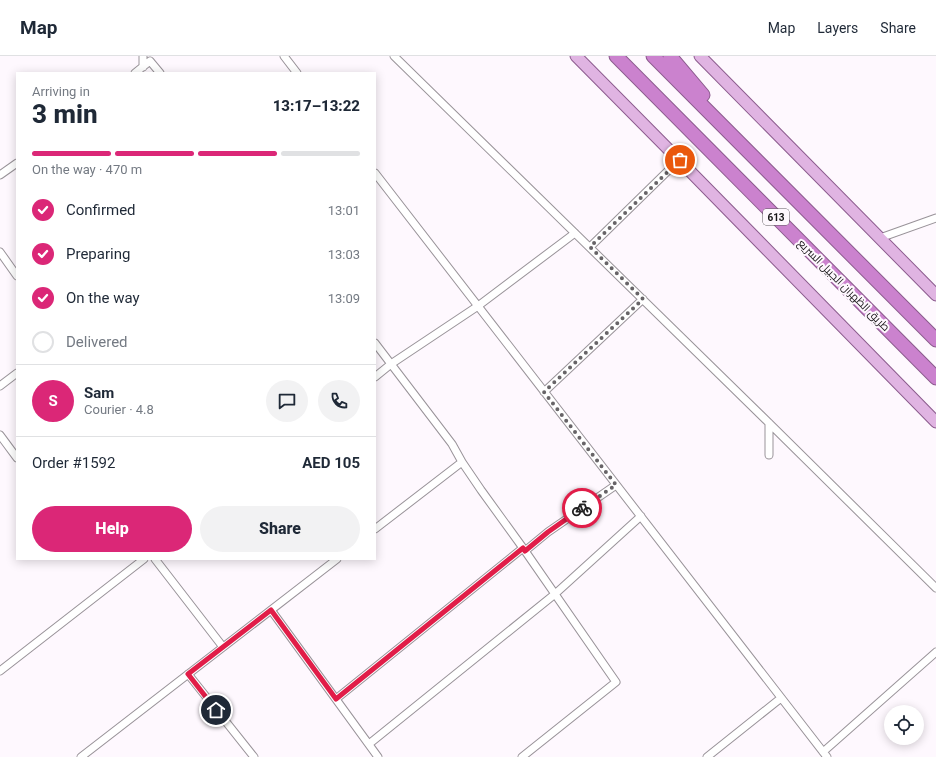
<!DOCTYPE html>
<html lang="en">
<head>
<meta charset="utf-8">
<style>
  body { margin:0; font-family:Roboto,Cairo,sans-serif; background:#f2f2f3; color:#1f2937; height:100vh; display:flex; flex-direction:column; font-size:15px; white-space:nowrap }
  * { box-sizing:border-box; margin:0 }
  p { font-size:13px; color:#747a83 }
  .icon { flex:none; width:22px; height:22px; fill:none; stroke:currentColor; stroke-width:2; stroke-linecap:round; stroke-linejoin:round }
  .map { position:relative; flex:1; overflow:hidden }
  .drawer { position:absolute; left:16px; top:16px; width:360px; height:488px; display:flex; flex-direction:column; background:#fff; border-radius:0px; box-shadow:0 2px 10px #0003 }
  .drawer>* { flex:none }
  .controls { position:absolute; left:884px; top:649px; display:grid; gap:8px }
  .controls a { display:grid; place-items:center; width:40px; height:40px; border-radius:50%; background:#fff; box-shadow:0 2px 10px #0003; font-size:20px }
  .pin { position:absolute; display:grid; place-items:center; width:34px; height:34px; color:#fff; margin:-17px; border:2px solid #fff; border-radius:50%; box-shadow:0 1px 4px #0007 }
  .courier { position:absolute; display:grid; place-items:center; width:40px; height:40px; margin:-20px; border:3px solid #e11d48; border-radius:50%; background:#fff; color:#222; box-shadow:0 1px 5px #0007 }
  .overview em { font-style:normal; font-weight:800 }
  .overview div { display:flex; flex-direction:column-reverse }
  .overview { display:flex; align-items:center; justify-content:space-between; height:68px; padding:0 16px }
  h1 { font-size:26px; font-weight:800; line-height:30px }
  .bar { display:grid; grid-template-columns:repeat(4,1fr); gap:6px 4px; align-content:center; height:48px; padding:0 16px }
  .bar i { height:5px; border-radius:3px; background:#e0e1e3 }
  .bar .selected { background:#db2777 }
  .bar p { grid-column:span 4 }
  .line { display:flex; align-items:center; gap:10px; padding:0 16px; border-top:1px solid #e0e1e3 }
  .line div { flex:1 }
  .round { display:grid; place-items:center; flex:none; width:42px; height:42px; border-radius:21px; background:#f2f2f3 }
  ol { padding:0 16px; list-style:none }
  li { display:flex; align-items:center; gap:12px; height:44px }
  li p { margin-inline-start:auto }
  li .icon { padding:4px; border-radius:50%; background:#db2777; color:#fff; stroke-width:4 }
  li:last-child { color:#747a83 }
  li i { width:22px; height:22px; border:2px solid #e0e1e3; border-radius:50% }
  .cta { display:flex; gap:8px; margin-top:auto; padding:8px 16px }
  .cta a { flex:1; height:46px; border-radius:24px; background:#db2777; color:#fff; font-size:16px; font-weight:800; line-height:46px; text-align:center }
  .cta a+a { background:#f2f2f3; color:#1f2937 }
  header { display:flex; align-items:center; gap:24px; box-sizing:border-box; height:56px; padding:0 20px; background:#fff; border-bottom:1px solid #e0e1e3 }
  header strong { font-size:19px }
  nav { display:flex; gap:22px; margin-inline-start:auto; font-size:14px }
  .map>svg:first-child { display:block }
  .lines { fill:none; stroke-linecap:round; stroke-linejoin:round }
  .minor-casing { stroke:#999399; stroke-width:9 }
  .primary-casing { stroke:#8c5c8e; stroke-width:13 }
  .motorway-casing { stroke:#8c5c8e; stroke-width:15 }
  .minor { stroke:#fff; stroke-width:7 }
  .primary { stroke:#e0b4e2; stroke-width:11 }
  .motorway { stroke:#cb82ce; stroke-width:13 }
  .done { stroke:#676467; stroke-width:4; stroke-dasharray:0 7.2 }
  .route { stroke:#e11d48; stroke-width:5 }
  .labels { text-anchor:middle; stroke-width:4; stroke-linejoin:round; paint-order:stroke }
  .shield { fill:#fef8fe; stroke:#5c585c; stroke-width:1 }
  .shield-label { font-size:10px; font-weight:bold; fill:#161416 }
  .street-label { font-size:11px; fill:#161416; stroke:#fef8fe }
</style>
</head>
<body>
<header>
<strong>Map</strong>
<nav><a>Map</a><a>Layers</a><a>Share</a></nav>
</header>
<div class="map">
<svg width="936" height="701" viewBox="0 0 936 701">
  <rect width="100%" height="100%" fill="#fef8fe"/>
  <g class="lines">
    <defs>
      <path id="minor" d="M143 0V11
        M284 0 297 17
        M394 0 769 367 936 532
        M135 17 150 5 160 17
        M375 117 827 701
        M0 119 17 107
        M880 182 936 162
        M590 191 679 104
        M0 196 17 220
        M375 287 452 388 462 406
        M375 321 391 308 478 250 575 177
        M0 330 17 317
        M544 336 643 243
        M0 379 17 402
        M769 399V367
        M375 473 462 406 481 434 523 492 616 626 522 701
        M525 495 548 476 616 429
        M155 503 223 591
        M271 554 378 701
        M0 615 144 503
        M188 618 254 701
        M336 643 523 492
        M369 688 555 538 641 460
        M823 696 936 596
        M81 701 337 503
        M707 701 781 642"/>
      <path id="primary" d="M576 0 679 104 936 366
        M700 0 936 239"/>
      <path id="motorway" d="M616 0 936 322
        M653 0 936 284
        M670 0 703 39"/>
    </defs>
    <!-- minor casing -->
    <use href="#minor" class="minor-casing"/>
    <!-- primary casing -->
    <use href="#primary" class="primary-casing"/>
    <!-- motorway casing -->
    <use href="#motorway" class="motorway-casing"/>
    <!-- minor -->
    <use href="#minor" class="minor"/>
    <!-- primary -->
    <use href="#primary" class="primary"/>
    <!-- motorway -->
    <use href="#motorway" class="motorway"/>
  </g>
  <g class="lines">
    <!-- done -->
    <path class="done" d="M582 452 616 429 544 336 643 243 590 191 680 104"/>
    <!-- route -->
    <path class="route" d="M216 654 188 618 271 554 336 643 523 492 525 495 548 476 582 452"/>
  </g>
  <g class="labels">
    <!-- shield labels -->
    <rect class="shield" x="763" y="153" width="26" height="16" rx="3"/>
    <g class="shield-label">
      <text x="776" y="165">613</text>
    </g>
    <!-- street labels -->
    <g class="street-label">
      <text transform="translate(844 229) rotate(45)" y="4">طريق الظهران الجبيل السريع</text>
    </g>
  </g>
</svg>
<div class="controls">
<a><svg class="icon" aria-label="locate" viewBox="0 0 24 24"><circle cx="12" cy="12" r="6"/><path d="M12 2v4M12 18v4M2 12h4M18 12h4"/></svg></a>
</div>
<div class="pin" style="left:680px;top:104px;background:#ea580c"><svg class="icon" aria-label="bag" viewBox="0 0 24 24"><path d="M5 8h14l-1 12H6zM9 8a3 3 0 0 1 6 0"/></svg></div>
<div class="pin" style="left:216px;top:654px;background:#1f2937"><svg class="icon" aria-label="home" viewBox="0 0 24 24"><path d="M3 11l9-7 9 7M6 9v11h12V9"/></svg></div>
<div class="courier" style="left:582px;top:452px"><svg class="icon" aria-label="bike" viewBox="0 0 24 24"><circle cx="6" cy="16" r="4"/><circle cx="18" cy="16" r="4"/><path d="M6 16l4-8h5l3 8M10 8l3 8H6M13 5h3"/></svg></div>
<section class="drawer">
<div class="overview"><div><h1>3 min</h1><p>Arriving in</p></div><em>13:17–13:22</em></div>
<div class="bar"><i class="selected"></i><i class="selected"></i><i class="selected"></i><i></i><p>On the way · 470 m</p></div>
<ol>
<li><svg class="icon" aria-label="check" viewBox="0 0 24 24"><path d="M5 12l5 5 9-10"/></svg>Confirmed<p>13:01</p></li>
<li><svg class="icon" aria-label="check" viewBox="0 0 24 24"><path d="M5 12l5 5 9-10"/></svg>Preparing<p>13:03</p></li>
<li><svg class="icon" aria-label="check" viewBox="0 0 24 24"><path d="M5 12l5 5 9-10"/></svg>On the way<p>13:09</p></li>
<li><i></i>Delivered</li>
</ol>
<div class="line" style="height:72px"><b class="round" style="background:#db2777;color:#fff">S</b><div><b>Sam</b><p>Courier · 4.8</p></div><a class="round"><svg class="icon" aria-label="chat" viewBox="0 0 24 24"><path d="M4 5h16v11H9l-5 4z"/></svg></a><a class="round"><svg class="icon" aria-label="phone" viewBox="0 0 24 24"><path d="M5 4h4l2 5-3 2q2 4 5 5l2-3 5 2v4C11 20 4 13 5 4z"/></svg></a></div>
<div class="line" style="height:52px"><div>Order #1592</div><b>AED 105</b></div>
<div class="cta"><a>Help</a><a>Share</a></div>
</section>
</div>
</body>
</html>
